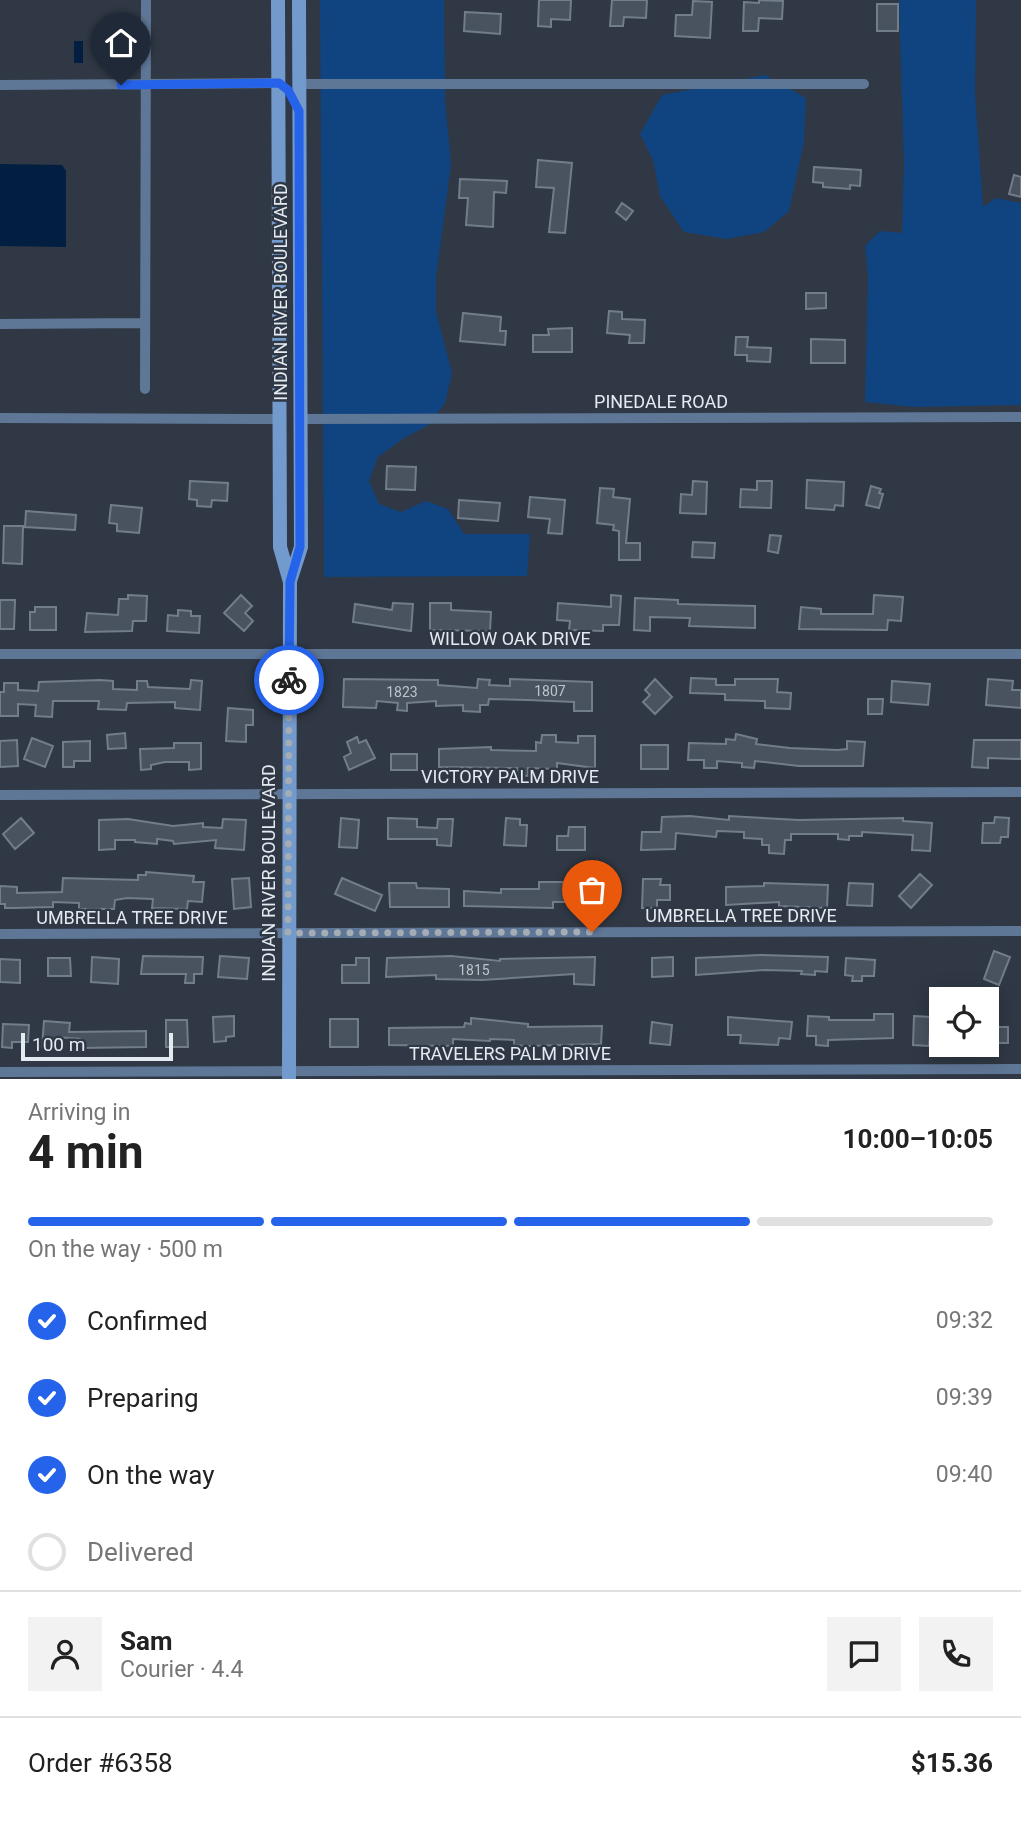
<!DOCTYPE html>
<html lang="en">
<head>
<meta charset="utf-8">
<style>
  body { margin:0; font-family:Roboto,sans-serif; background:#f2f2f2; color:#222; height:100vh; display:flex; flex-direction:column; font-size:26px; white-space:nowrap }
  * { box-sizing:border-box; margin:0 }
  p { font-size:23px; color:#767676 }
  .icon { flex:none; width:38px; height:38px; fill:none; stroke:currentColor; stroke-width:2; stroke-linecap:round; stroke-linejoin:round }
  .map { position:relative; height:1079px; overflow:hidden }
  .details { display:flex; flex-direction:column; background:#fff; flex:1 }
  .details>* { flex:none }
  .controls { position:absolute; left:929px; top:987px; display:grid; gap:14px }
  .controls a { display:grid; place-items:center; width:70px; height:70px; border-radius:0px; background:#fff; box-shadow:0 4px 18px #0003; font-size:35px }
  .scale { position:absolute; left:21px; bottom:18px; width:152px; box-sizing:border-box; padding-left:7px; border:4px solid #e4eaf1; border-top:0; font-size:19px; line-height:24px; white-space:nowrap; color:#e4eaf1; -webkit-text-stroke:5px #2f3844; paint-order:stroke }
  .pin { position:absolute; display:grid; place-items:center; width:60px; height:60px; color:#fff; margin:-72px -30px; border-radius:50% 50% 50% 0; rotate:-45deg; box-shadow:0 0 7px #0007 }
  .pin .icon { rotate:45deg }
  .courier { position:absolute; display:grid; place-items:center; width:70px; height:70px; margin:-35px; border:5px solid #2563eb; border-radius:50%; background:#fff; color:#222; box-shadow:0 2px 9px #0007 }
  .summary em { font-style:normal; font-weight:700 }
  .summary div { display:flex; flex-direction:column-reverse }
  .summary { display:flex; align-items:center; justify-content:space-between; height:119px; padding:0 28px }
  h1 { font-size:46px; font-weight:700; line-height:52px }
  .bar { display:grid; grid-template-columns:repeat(4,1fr); gap:10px 7px; align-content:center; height:84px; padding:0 28px }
  .bar i { height:9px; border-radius:5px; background:#e0e0e0 }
  .bar .on { background:#2563eb }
  .bar p { grid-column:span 4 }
  .line { display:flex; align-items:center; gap:18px; padding:0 28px; border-top:2px solid #e0e0e0 }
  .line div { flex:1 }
  .round { display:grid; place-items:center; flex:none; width:74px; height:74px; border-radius:0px; background:#f2f2f2 }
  ol { padding:0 28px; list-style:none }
  li { display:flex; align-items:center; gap:21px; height:77px }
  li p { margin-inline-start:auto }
  li .icon { padding:7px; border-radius:50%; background:#2563eb; color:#fff; stroke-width:4 }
  li:last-child { color:#767676 }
  li i { width:38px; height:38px; border:4px solid #e0e0e0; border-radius:50% }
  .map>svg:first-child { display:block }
  .green { fill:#104480 }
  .water { fill:#021f42 }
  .building { fill:#49525f; stroke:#727d8a; stroke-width:2 }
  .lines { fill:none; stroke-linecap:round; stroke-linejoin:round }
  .street { stroke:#5f7797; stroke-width:10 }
  .secondary { stroke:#739acc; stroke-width:14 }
  .done { stroke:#a5acb4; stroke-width:7; stroke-dasharray:0 12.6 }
  .route { stroke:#2563eb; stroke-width:9 }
  .labels { text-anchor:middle; stroke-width:5; stroke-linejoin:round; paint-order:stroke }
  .number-label { font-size:14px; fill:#bdc4cc }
  .street-label { font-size:18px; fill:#e4eaf1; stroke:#2f3844 }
</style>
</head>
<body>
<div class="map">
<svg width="1021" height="1079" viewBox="0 0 1021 1079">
  <rect width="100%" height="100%" fill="#2f3844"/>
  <!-- green -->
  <path class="green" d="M320 0H444L445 100 451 164 436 278V312L452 373 445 403 427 426 404 438 378 457 369 481 379 504 401 512 426 501 448 509 464 534H530L527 576 324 577Z
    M899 0H976L975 93 983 207 996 198 1021 203V405L914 407 865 402 868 275 865 246 880 231 902 233 904 164Z
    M765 75 806 98 804 142 789 211 764 232 727 239 684 232 660 196 653 160 640 134 662 95Z"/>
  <!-- water -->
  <path class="water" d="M74 41H83V63H74Z
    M0 164 62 165 66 171V247L0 246Z"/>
  <!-- building -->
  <path class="building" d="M539 0H571L570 20 551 19V27L538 26Z
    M612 0H647L646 18 624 17 623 26H610Z
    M759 0 783 1 782 19 759 18 758 31H743L744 2 759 3Z
    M693 1 712 2 710 38 675 36 676 15H692Z
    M877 4H898V31H877Z
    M465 12 501 14 500 34 464 31Z
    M538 160 572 163 565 233 549 232 554 188 536 187Z
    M814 167 861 170 860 186 850 185V189L823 187V183L813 182Z
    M1014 175 1021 177V197L1009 194Z
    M460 179 507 181 506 193 494 192 493 227 466 225 468 198H459Z
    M622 203 633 211 626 220 616 212Z
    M806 293H826V308L806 309Z
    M609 311 622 312V319L645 320 644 343H629L630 335 607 333Z
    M463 313 501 317 500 331H506L505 345 460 341Z
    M572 328V352H533V335H549L548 329Z
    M736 337H748L747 347 771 348 770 362 747 361V355H735Z
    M811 339 845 340V363H811Z
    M387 466 416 467 415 490 386 489Z
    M807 480 844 482 843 506 835 505 834 510 806 508Z
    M190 481 228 483 227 501 212 500 211 507 197 506V500L189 499Z
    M693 481 707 482 706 514 680 513 681 494 692 495Z
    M757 481H772L771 508 740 507 741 489 757 490Z
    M871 486 881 489 879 493 883 494 879 508 866 505Z
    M600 488 614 489 613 497 630 499 626 543H640V560H619V531L613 530 614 525 597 523Z
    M530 497 565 500 562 534 548 533 550 519 528 517Z
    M459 500 500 503 498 521 458 518Z
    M111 505 142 508 139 533 117 531V524L109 523Z
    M26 511 76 515 75 530 25 527Z
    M4 526H23L22 564 3 563Z
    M770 535 781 536 778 553 768 551Z
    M693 542 715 543 714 558 692 557Z
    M128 595 147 596 146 621H133L132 631 85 632 87 613 118 615 119 599H128Z
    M241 595 252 606 245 613 253 621 244 631 224 613Z
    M611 595 621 596 619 625H603V631L569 630 570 621 557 620 558 603 611 607Z
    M874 595 903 597 901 621 888 620 887 630 799 629 801 607 821 609V614H873Z
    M635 598 678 600V604L755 606V628L689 626 690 618 650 617V631L634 630Z
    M0 600H15L14 629H0Z
    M393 603 413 604 411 631 353 622 355 604 392 610Z
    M430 603H451V610L491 612 490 631 430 630Z
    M35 607H56V630H30V612H35Z
    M178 610 191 611V616H200L199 633 167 631 168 615 178 616Z
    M691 678 716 679V685H735V679H778L777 692 791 693 790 709 765 708V701L725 700V694L690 693Z
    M344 679 438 680V685L477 688 478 679 490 680 489 685 510 686V679L592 682V711H574V702L528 700 489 699 488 705H480V712L463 711V705L436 706V701L407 703V711L397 710 398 703 377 701 376 708 343 707Z
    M655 679 672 697 655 714 643 702 650 695 645 690Z
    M988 679 1013 681 1012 690H1021V708L986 705Z
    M100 680 113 681V689L137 690V681H147L148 687 190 689 191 680 202 681 200 710 175 708V702L127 703 126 710 98 709 99 701H53L52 717 35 716 36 705 18 704V716H0V692H4V683H18V690L38 691 39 682Z
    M892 681 930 684 928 705 891 702Z
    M868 699H883L882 714H868Z
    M228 708 253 710V725H246V742L226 741Z
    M125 733 126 748 108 749 107 735Z
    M736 734 757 739 756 744 790 748 838 750 847 749V741L865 742 863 766H799L755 761 754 768 742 767V763L717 761V768H704V760H688L689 743 726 744V739L735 740Z
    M542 735H556V742L578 743V736H595V768L557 763V769L528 768V776L517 775V768L439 767V749L491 747V750L536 751V742L541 743Z
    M357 737 359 743 366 740 375 758 349 770 344 757 351 753 347 742Z
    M32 738 53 746 45 767 24 759Z
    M17 740 18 766 0 767V741Z
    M974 740H1021V759L988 758V768L972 767Z
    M90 741V761H74V767H63V742Z
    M174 743H201V769L189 770V762H165L151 765V769L141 770 140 749 174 748Z
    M641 745H668V769H641Z
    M391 754H417V770H391Z
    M690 816 729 820V816L799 820 903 818V821L932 823 930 851 912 850 913 835 862 832V836H849V840L838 839V834H791V840H785L784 854 769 853V845H762V839L744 838V832L717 831 716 837 676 833 675 849 641 850 642 832H661L662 817Z
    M995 817 1009 818 1008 837H1001L1000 843H982L983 823H994Z
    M21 818 34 833 15 849 3 834Z
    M341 818 359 820 357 848 339 847Z
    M388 818 417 819V827L437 828 438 819H453L451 846 437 845V839H388Z
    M506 818 520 819V825H527L526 846 504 845Z
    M128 819 173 826 203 823V827L222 828 223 819 246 820 244 850 215 848 216 840 174 844 173 841 157 839V844L135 842V840H115V849L99 850V820Z
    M569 827H585V850H557V836H568Z
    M146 872 194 876 193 882H204L202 902 188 901 187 909 152 908 153 899 127 898 115 900 114 909H79V903L53 902V907L13 908H5V904H0V886L17 887V893L62 892 63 878 138 880V875H146Z
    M575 874 592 875 591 907H573L574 902H553V908L464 906V891L501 893V889H539V882H574Z
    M920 874 932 885 911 908 899 896Z
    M249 878 251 907 234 909 232 879Z
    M342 878 382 895 375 911 335 894Z
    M643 879H661L660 885H670V900H657V908H642Z
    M389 883H416L417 888 449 889V907H390Z
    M764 883 828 885 827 908 779 906V902L726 905V887L764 886Z
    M849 883 873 884 872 906 847 905Z
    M994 951 1010 957 999 985 984 979Z
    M760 955 828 957 827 972 815 971V975L801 974 802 971 765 970 696 975V958Z
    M143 956 203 957 202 974H194V983H185L186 974H141Z
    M220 956 249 958 247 979 218 977Z
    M451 956 500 961V959L595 957 594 985 574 984V974L482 980 436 979V975L386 977 387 958Z
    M92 957 119 959 118 984 91 982Z
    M673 957V976L652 977V958Z
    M48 958H70L71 976H48Z
    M356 958H369V983H342V965H356Z
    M846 958 875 960 874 976H862V981H852L853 976 845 975Z
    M0 959 20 960V983L0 982Z
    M874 1014H893V1038L828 1040V1046L816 1045V1036H807L808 1016 829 1017V1020H874Z
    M234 1016V1036L226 1037V1041L214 1042 213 1017Z
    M914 1016 931 1017 929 1046 913 1045Z
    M728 1017 792 1022 790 1039 779 1038 778 1045 740 1043 741 1035H728Z
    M471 1018 528 1024V1027L602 1026 601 1044 526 1046 514 1045V1040L490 1039V1041L453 1039V1046L389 1045V1028L464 1027 465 1023 471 1024Z
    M330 1019H358V1047H330Z
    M166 1020H187L188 1047H166Z
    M44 1021 70 1023 69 1032 146 1031V1047L82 1048 81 1039 56 1037 55 1048 42 1047Z
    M652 1022 672 1025 670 1045 650 1043Z
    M3 1024 29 1025 28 1042H12V1048L2 1047Z
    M987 1027H1008V1043H987Z"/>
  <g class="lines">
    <!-- street -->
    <path class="street" d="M299 84H864
      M0 85 279 83
      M0 324 145 323
      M145 389 146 0
      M0 418 279 419
      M300 419 1021 417
      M0 654H1021
      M0 795 1021 792
      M0 934 1021 931
      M0 1072 1021 1069"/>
    <!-- secondary -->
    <path class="secondary" d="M278 0 280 547 290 582 289 1079
      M290 581 301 547 299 0"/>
  </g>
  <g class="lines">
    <!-- done -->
    <path class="done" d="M289 680 288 933 592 932"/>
    <!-- route -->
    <path class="route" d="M121 85 279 83 288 90 299 111 300 547 290 582 289 680"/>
  </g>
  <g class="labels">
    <!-- number labels -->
    <g class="number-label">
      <text x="550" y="696">1807</text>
      <text x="402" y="697">1823</text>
      <text x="474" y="975">1815</text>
    </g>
    <!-- street labels -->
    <g class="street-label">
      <text transform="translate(281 292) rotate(-90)" y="6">INDIAN RIVER BOULEVARD</text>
      <text x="661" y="408">PINEDALE ROAD</text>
      <text x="510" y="645">WILLOW OAK DRIVE</text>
      <text x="510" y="783">VICTORY PALM DRIVE</text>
      <text transform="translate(269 873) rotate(-90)" y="6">INDIAN RIVER BOULEVARD</text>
      <text x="741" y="922">UMBRELLA TREE DRIVE</text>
      <text x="132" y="924">UMBRELLA TREE DRIVE</text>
      <text x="510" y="1060">TRAVELERS PALM DRIVE</text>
    </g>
  </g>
</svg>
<div class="controls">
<a><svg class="icon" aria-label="locate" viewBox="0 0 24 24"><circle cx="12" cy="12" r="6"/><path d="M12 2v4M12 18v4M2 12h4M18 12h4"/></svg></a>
</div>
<div class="scale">100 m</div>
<div class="pin" style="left:592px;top:932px;background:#ea580c"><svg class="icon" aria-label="bag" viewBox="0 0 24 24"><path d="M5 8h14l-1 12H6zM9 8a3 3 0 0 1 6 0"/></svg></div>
<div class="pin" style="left:121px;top:85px;background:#1f2937"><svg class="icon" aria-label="home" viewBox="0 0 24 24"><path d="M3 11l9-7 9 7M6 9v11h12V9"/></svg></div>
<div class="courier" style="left:289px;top:680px"><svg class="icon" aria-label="bike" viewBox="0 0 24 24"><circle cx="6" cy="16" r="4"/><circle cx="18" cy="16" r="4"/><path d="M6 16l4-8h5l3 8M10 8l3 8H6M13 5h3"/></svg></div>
</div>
<section class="details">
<div class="summary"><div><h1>4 min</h1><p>Arriving in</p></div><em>10:00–10:05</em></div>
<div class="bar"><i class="on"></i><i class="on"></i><i class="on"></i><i></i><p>On the way · 500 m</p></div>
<ol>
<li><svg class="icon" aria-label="check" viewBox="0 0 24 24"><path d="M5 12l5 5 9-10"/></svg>Confirmed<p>09:32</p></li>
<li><svg class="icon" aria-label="check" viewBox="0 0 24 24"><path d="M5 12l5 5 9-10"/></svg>Preparing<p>09:39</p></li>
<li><svg class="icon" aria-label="check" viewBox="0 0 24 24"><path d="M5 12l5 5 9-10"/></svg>On the way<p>09:40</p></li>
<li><i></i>Delivered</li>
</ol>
<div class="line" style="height:126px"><a class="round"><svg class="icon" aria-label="person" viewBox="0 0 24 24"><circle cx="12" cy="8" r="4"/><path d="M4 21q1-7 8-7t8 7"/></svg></a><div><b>Sam</b><p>Courier · 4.4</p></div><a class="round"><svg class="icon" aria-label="chat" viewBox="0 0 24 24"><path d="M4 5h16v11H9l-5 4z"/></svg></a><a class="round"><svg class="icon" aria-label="phone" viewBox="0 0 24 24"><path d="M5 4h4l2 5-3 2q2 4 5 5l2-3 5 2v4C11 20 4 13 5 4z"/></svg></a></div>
<div class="line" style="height:91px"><div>Order #6358</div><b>$15.36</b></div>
</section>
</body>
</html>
